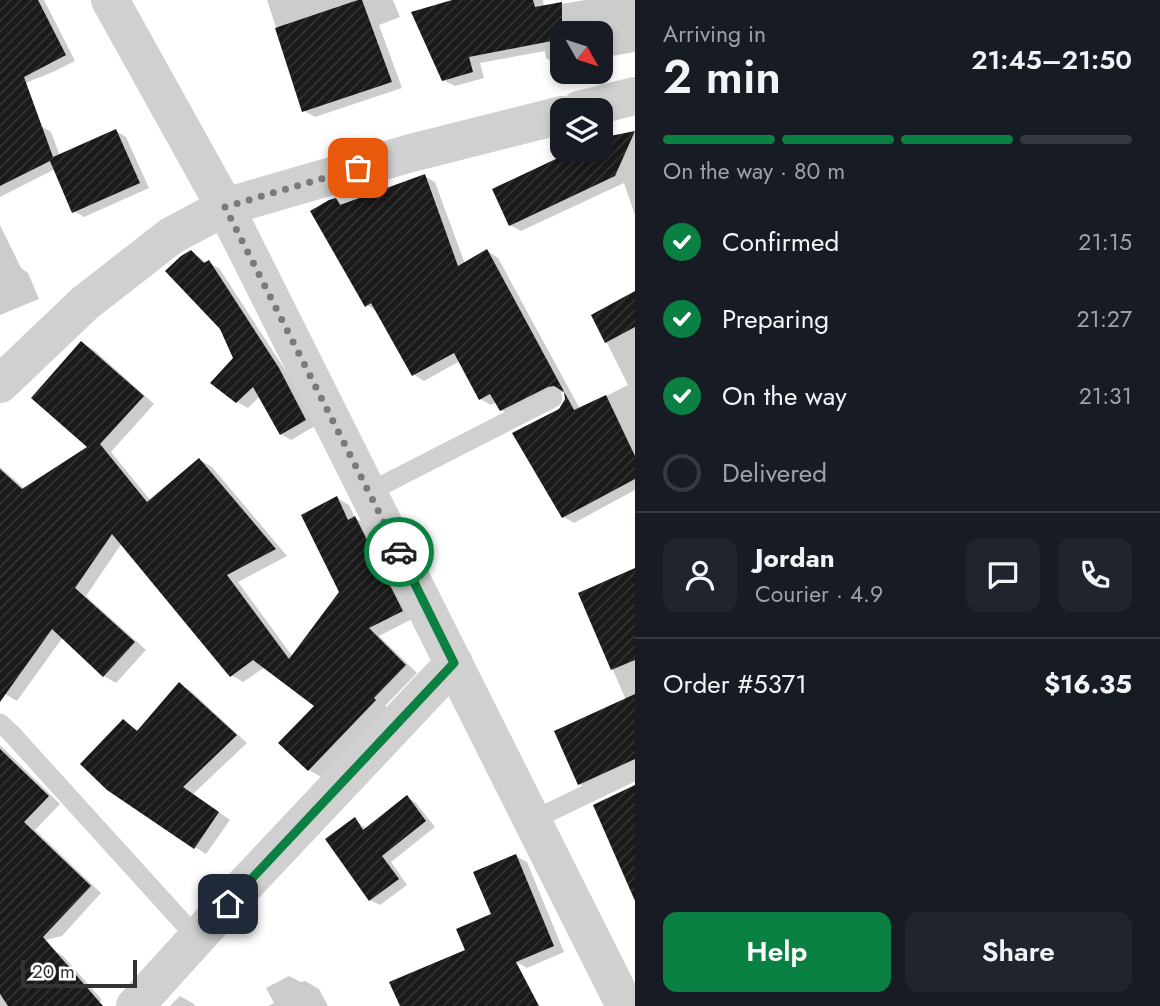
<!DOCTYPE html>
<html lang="en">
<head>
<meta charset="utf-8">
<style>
  body { margin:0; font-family:Jost,sans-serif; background:#20242c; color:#f1f3f6; height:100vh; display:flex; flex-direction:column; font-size:26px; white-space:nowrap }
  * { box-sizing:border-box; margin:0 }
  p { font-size:23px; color:#9ea1a6 }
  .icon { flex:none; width:38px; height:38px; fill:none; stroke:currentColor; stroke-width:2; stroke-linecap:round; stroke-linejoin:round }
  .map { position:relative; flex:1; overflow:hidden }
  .sheet { display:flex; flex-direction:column; background:#171b24; width:525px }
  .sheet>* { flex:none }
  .needle { width:46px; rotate:129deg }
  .tools { position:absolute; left:550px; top:21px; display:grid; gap:14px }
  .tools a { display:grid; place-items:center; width:63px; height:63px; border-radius:14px; background:#171b24; box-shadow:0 4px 10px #0003; font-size:35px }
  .scale { position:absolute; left:21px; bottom:18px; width:116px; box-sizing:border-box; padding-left:7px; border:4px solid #333; border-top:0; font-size:19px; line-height:24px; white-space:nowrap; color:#333; -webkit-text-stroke:5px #fff; paint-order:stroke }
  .pin { position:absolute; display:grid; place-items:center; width:60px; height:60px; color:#fff; margin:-30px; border-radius:14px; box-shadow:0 4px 10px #0006 }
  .courier { position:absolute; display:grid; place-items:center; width:70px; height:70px; margin:-35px; border:5px solid #0b8043; border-radius:50%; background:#fff; color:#222; box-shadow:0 2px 9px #0007 }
  .headline em { font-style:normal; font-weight:600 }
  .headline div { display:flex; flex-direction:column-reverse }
  .headline { display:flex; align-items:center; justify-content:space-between; height:119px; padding:0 28px }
  h1 { font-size:46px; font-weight:600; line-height:52px }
  .bar { display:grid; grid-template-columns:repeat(4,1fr); gap:10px 7px; align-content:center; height:84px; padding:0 28px }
  .bar i { height:9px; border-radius:5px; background:#363941 }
  .bar .active { background:#0b8043 }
  .bar p { grid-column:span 4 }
  .line { display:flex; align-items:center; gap:18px; padding:0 28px; border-top:2px solid #363941 }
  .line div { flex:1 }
  .round { display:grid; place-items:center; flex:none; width:74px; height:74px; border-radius:14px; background:#20242c }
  ol { padding:0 28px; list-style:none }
  li { display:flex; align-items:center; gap:21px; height:77px }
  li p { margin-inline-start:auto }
  li .icon { padding:7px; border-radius:50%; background:#0b8043; color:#fff; stroke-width:4 }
  li:last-child { color:#9ea1a6 }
  li i { width:38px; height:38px; border:4px solid #363941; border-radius:50% }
  .button { display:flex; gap:14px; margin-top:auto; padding:14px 28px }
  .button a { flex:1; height:80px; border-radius:14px; background:#0b8043; color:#fff; font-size:28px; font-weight:600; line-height:80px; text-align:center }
  .button a+a { background:#20242c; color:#f1f3f6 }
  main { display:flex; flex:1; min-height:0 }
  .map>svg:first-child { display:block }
  .shadow { fill:#0003 }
  .building { fill:url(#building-hatch) }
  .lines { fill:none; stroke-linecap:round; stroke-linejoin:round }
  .lane { stroke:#d0d0d0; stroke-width:19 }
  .street { stroke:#d0d0d0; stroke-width:38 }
  .done { stroke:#7a7a7a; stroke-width:7; stroke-dasharray:0 12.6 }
  .route { stroke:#0b8043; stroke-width:9 }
</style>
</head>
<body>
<main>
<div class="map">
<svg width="635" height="1006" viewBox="0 0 635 1006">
  <defs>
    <pattern id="building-hatch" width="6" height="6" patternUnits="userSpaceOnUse" patternTransform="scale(1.75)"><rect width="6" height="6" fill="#1a1a1a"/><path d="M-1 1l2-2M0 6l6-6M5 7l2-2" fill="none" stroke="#333"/></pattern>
  </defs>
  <rect width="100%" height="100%" fill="#fff"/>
  <!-- shadow -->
  <path class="shadow" d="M0 0H44L75 61 53 72 0 93Z
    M267 0H393L400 17 379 25 402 88 315 117 304 111Z
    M458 0H543L544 7 585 0H635V52L600 58V33H562V64L557 65 546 58 545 51 480 63 484 78 455 86 443 80Z
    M41 126 51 132 60 156 116 131 126 137 149 188 84 217 74 211 55 169 0 197V147Z
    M635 133V215L624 183 521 231 510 225 562 157 557 146 562 144V149H600V140Z
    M424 176 435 182 465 264 487 251 498 258 580 409 628 385 593 315 635 293V490L574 523 564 517 560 410 567 400 565 391 512 416 501 410 497 402 491 405 480 399 460 361 424 381 413 374 378 312 367 305 336 200 345 205Z
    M0 225 21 268 28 273 39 299 0 315Z
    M191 252 207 263 219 268 289 376 315 426 291 440 281 434 260 396 248 408 237 402 235 358Z
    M82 343 94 350 154 404 111 452 151 501 200 460 212 467 287 556 238 582 293 657 341 592 337 498 349 505 355 518 367 525 414 618 379 636 417 673 385 706 387 708 321 777 309 770 281 743 316 706 265 667 243 682 231 675 122 543 86 596 146 650 116 683 104 676 63 637 17 701 0 691V467L25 489 90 447Z
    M635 570V769L591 790 579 784 626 700 580 594Z
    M179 685 191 691 247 743 193 794 230 820 206 854 195 847 123 721 139 731Z
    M0 745 60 804 35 830 101 893 62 936 0 951Z
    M407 797 416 803 435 827 391 862 407 885 380 905 370 900 355 820 367 829Z
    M516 856 527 862 564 952 527 968 516 962Z
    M53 950 63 956 102 1000 95 1006H0V996L2 995 0 988Z
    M289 976 301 982 305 981 319 989 328 1006H268L274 1003 266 988Z
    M180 996 194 1004 195 1006H170Z"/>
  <!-- building -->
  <path class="building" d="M0 0H38L66 55 24 77 53 157 116 129 140 183 72 213 50 161 0 186Z
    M358 0H362L392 82 302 112 275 28Z
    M452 0H533L535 7 562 2V39L469 57 473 72 442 81 411 12Z
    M635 131 615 176 509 226 492 189 560 157 555 146 562 145V149H600V138Z
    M425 174 458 266 487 249 574 410 606 395 635 456V479L562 518 512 433 559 409 565 399 564 392 554 386 548 387 500 411 490 394 479 400 454 353 412 376 371 303 365 307 310 211 329 200 336 198 340 205Z
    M191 250 204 263 209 260 279 368 306 420 280 435 253 387 236 403 210 383 233 358 220 329 165 271 181 256Z
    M635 291V327L605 343 591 315Z
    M81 341 144 396 100 444 147 502 199 458 276 549 227 575 289 659 339 592 301 515 337 496 348 520 355 516 403 611 369 628 406 665 374 698 376 700 308 771 278 743 314 706 253 660 230 677 112 534 75 588 135 642 103 677 52 629 0 702V469L22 489 87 447 31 398Z
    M635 568V660L611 670 578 593Z
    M179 682 237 735 183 787 219 812 194 849 107 790 80 764 123 719 137 731Z
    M635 694V759L578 785 554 731Z
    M0 749 49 796 24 822 91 886 43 937 103 1006H8L0 994Z
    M635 785V901L593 805Z
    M407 795 426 821 382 856 399 879 369 901 325 839 355 817 363 830Z
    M516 854 554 946 516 962 539 1006H400L389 982 465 950 456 929 491 914 473 872Z"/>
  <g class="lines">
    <!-- lane -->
    <path class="lane" d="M369 492 553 398
      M0 723 11 733 197 938
      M533 820 635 771"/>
    <!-- street -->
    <path class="street" d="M110 0 225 207 625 1006
      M579 110 635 96
      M0 384 85 303 171 236 225 207 411 153 562 115
      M135 1006 243 887 454 663"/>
  </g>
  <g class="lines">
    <!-- done -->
    <path class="done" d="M358 168 225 207 399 552"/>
    <!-- route -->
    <path class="route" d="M228 904 454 663 399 552"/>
  </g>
</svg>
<div class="tools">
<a><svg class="needle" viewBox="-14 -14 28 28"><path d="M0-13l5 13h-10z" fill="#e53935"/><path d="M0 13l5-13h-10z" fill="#9ea1a6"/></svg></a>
<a><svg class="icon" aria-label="layers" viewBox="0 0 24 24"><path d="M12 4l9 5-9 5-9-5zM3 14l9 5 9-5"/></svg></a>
</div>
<div class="scale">20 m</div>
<div class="pin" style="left:358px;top:168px;background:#ea580c"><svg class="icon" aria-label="bag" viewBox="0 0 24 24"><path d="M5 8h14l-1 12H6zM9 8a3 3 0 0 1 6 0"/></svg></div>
<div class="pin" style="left:228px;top:904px;background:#1f2937"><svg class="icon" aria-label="home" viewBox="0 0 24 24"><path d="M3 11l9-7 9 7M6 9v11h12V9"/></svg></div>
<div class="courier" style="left:399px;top:552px"><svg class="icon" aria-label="car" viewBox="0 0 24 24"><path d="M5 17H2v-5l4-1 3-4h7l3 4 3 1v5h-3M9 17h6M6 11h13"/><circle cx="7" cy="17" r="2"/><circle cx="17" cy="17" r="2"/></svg></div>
</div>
<section class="sheet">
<div class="headline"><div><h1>2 min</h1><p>Arriving in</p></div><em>21:45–21:50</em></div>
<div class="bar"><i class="active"></i><i class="active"></i><i class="active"></i><i></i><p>On the way · 80 m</p></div>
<ol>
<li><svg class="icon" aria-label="check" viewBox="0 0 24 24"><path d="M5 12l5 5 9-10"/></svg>Confirmed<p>21:15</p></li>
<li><svg class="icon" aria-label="check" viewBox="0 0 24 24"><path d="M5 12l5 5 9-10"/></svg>Preparing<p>21:27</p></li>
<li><svg class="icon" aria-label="check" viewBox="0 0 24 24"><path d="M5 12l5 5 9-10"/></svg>On the way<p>21:31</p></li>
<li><i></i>Delivered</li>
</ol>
<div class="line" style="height:126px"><a class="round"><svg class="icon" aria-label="person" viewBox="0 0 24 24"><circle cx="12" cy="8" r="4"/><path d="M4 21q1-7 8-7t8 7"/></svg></a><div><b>Jordan</b><p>Courier · 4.9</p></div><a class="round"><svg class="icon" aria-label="chat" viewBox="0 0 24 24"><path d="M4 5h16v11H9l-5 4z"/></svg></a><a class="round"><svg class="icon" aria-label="phone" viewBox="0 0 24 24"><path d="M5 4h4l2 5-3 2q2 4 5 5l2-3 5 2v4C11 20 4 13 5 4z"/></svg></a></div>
<div class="line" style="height:91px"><div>Order #5371</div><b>$16.35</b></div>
<div class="button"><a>Help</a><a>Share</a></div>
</section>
</main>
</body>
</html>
